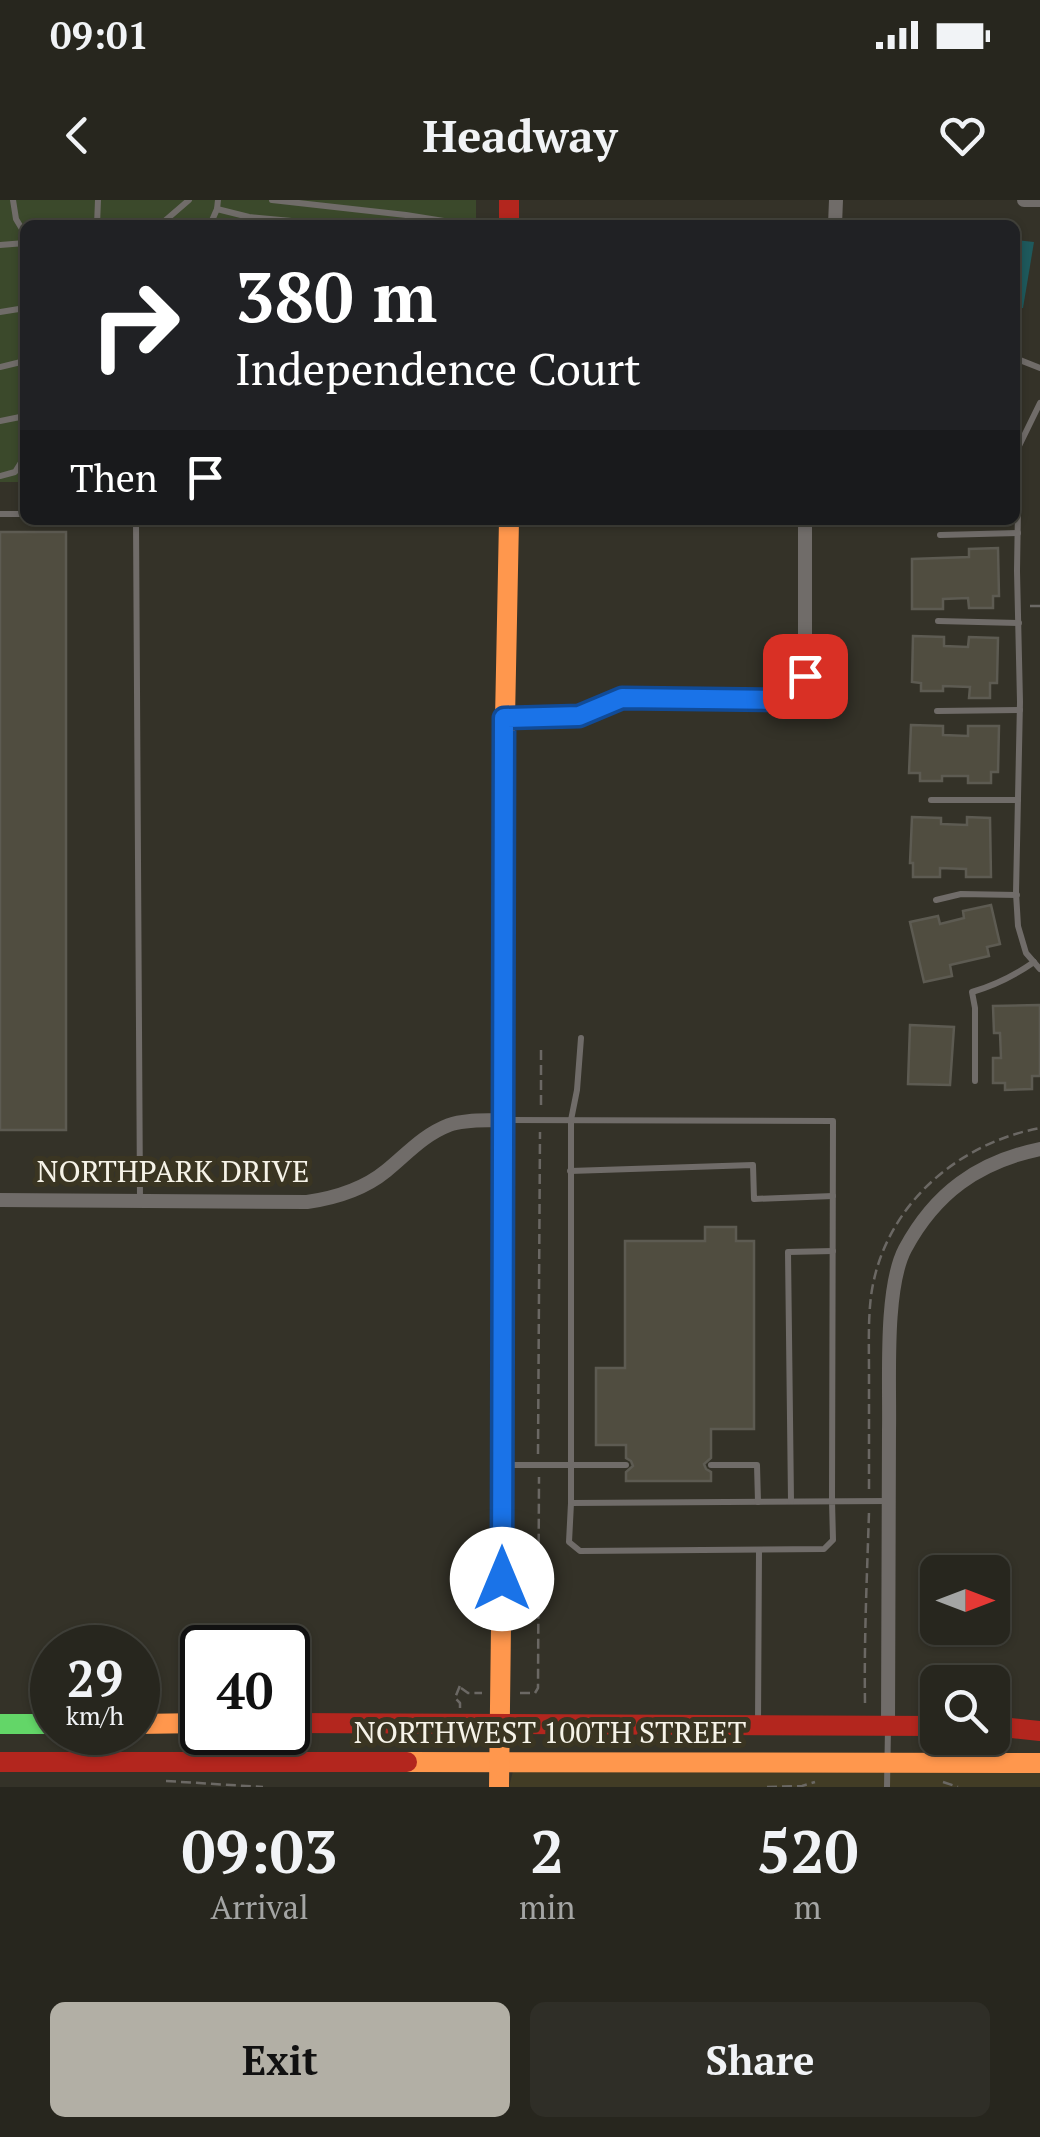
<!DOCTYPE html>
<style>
:root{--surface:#27261e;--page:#2f2e27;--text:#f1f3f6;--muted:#a4a5a4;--line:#43433c;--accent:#b2afa5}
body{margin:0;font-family:"PT Serif",serif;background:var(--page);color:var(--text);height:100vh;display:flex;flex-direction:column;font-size:38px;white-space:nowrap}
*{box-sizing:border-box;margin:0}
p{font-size:32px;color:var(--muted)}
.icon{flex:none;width:55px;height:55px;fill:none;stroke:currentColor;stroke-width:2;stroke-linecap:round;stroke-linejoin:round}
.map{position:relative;height:1587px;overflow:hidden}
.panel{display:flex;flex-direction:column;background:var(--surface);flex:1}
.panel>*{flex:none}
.hud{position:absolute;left:20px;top:20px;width:1000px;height:305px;border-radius:15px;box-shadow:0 2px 8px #0004,0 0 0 2px var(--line);background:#202124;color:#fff;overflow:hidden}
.needle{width:65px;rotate:90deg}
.fabs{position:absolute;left:920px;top:1355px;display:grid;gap:20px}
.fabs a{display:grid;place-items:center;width:90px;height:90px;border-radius:15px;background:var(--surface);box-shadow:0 2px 8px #0004,0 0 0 2px var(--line);font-size:50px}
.speed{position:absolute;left:30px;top:1425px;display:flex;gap:20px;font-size:50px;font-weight:700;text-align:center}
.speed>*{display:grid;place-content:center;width:130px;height:130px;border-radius:50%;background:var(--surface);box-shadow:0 2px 8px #0004,0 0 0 2px var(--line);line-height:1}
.speed small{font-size:25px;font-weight:400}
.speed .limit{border:5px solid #111;border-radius:15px;background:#fff;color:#111}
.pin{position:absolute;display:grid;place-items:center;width:85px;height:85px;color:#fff;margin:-42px;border-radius:20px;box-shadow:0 5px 15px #0006}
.me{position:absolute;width:110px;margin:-55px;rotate:0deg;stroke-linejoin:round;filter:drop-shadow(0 0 8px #0008)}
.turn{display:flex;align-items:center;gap:35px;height:210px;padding:0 50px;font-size:45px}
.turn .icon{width:130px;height:130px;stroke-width:2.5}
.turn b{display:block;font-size:70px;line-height:85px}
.then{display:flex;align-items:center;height:95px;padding:0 50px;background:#0003;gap:20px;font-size:38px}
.eta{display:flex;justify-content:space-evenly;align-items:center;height:170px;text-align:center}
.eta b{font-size:60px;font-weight:800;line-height:70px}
.button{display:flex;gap:20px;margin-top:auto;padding:20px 50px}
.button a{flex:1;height:115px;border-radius:15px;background:var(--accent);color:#111;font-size:40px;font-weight:800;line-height:115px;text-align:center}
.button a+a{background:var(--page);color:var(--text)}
.status{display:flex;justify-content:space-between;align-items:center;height:70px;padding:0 50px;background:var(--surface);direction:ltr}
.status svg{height:28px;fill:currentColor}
header{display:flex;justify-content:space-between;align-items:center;height:130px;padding:0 50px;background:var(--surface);font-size:45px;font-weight:800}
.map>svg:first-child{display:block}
.built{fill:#423c25}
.green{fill:#3b492b}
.water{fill:#1e595c}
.building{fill:#504d40;stroke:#5d5b52;stroke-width:2.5}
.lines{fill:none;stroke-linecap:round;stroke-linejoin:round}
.path{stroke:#6b6864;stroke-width:2.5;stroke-dasharray:10 5;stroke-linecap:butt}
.lane{stroke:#706c69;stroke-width:6}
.street{stroke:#706c69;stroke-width:14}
.fast{stroke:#63d668;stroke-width:20}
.slow{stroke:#ff974d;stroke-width:20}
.jam{stroke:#b3261e;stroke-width:20}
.route-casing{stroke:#114b97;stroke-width:25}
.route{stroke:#1a73e8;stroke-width:18}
.labels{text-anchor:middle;stroke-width:10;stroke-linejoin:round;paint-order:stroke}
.street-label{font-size:30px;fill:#f6f3e8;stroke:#3a3522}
</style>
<div class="status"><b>09:01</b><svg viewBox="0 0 49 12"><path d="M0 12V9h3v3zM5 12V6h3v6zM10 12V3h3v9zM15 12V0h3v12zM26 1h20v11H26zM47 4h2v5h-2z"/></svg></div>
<header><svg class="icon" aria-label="back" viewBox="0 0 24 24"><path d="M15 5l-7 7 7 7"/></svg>Headway<svg class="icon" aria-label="heart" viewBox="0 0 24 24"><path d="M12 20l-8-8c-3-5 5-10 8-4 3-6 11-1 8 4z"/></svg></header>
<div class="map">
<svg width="1040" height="1587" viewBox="0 0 1040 1587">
<rect width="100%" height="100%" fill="#343228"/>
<path class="built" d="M1040,1554V1587H509L513,1571L918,1555Z"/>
<path class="green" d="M0,0H476V25H25V282H0Z"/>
<path class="water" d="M1015,40L1034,42L1023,108H1015Z"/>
<g class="building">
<rect x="0" y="332" width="66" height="598"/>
<path d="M998,348L999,396H993V408H969L968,398L943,399V409H912V359L969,357V349Z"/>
<path d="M913,436L944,437V446L968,447L969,437L998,438L997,483H990V498H969L970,487L943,486V491H921V483L912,482Z"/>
<path d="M911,525L943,526V535L968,536V526H999L998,572H991V583H968V576H942V581H920V573H909Z"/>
<path d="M912,617L941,618V624L967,625V617L990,618L991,677H966V669L940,668V677H913V663H910Z"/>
<path d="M991,705L1000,744L987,747L989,756L950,765L952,776L924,782L910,722L938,716L940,724L964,718L963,711Z"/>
<path d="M1040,805V876H1032V889L1005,890V883H993V858H1001L1000,833H994L993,806Z"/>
<path d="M910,825L954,827L950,885L908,884Z"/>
<path d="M705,1027H736V1041H754V1229H711V1258L704,1264L706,1269L711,1272V1281H626V1272L633,1266L631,1261L626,1258V1245H596V1168H625V1041H705Z"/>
</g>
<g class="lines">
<g class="path">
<path d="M1030,406H1040"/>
<path d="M541,850V909"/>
<path d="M538,1254L540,932"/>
<path d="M869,1289C869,1250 869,1212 869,1173C869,1147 868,1121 871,1096C883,1008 955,944 1040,928"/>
<path d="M461,1488L468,1493H482"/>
<path d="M520,1493H535L538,1488L539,1277"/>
<path d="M865,1503C864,1439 867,1376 869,1312"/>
<path d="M460,1508V1503L455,1498L461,1483"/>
<path d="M166,1581L263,1587"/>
<path d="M943,1582L958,1587"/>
<path d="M767,1587L802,1586L815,1582"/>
</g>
<g class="lane">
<path d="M13,0L16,19L25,34"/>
<path d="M272,0L406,15L469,25"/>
<path d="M217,9L249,17L335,25"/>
<path d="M97,25L98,0"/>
<path d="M160,25L189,0"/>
<path d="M210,25L217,9L218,0"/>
<path d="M0,45L25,43"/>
<path d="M0,112L25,108"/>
<path d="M1015,158L1040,168"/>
<path d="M0,167L25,161"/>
<path d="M1040,203L1019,246L1017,371L1020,502L1016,693L1018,726L1026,753L1040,769"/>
<path d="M0,221L25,216"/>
<path d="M0,276L15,272L25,256"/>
<path d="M0,314H25"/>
<path d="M136,320L140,999"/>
<path d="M940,335L1018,333"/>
<path d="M938,421L1019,423"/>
<path d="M937,511L1020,510"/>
<path d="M931,600H1018"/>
<path d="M936,700L961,694L1017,695"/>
<path d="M975,881V808L972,792C996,785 1014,776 1034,762"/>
<path d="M506,920L833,921L832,1301L833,1340L824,1349L580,1351L569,1342L571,1303C676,1303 782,1302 888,1301"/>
<path d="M570,971L753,965L754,999L833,996"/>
<path d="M507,1265H626"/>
<path d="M711,1265H757L758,1302"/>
<path d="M791,1301L788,1052L833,1051"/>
<path d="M571,1303V920L577,890L581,838"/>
<path d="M758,1523L759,1350"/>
<path d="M887,1587L888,1528"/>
</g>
<g class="street">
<path d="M1024,0H1040"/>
<path d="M835,25L836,0"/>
<path d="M504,518L579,516L622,498L783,500L800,489L805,476V320"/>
<path d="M0,1000L307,1002C335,998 364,989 386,971C407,954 423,935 449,925C466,919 485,921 503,920"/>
<path d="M888,1526C888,1427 889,1329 889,1230C890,1183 884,1089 905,1049C935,993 978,962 1040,949"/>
</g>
<path class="fast" d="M0,1524H52"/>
<g class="slow">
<path d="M504,569L509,320"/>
<path d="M138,1524L202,1523"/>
<path d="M407,1562L1040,1563"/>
<path d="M499,1587L503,1265V947"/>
</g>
<g class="jam">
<path d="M509,0V25"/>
<path d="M503,947L504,569"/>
<path d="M288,1523L938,1526"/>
<path d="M992,1526L1040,1531"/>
<path d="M0,1562H407"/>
</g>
</g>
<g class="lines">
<g class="route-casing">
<path id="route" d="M502,1379L504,518L579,516L622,498L783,500L800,489L805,476"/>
</g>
<use href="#route" class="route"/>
</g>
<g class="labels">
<g class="street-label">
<text x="173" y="982">NORTHPARK DRIVE</text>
<text x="550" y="1543">NORTHWEST 100TH STREET</text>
</g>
</g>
</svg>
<div class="fabs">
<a><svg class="needle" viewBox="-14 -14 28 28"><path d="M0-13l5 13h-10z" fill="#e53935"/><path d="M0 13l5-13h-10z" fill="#a4a5a4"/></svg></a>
<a><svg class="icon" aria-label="search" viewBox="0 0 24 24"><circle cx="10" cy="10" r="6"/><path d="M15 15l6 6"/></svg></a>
</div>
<div class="speed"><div>29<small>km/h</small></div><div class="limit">40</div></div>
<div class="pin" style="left:805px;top:476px;background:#d93025"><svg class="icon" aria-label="arrive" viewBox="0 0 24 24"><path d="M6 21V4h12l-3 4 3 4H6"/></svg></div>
<svg class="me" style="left:502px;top:1379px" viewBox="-20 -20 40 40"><circle r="19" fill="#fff"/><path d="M0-13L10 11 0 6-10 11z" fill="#1a73e8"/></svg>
<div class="hud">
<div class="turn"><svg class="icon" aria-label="right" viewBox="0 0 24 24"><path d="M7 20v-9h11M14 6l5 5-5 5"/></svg><div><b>380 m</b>Independence Court</div></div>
<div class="then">Then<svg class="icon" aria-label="arrive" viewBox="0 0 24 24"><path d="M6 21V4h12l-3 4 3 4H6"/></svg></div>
</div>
</div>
<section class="panel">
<div class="eta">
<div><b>09:03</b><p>Arrival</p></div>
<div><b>2</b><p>min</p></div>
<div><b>520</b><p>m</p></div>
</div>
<div class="button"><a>Exit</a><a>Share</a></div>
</section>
